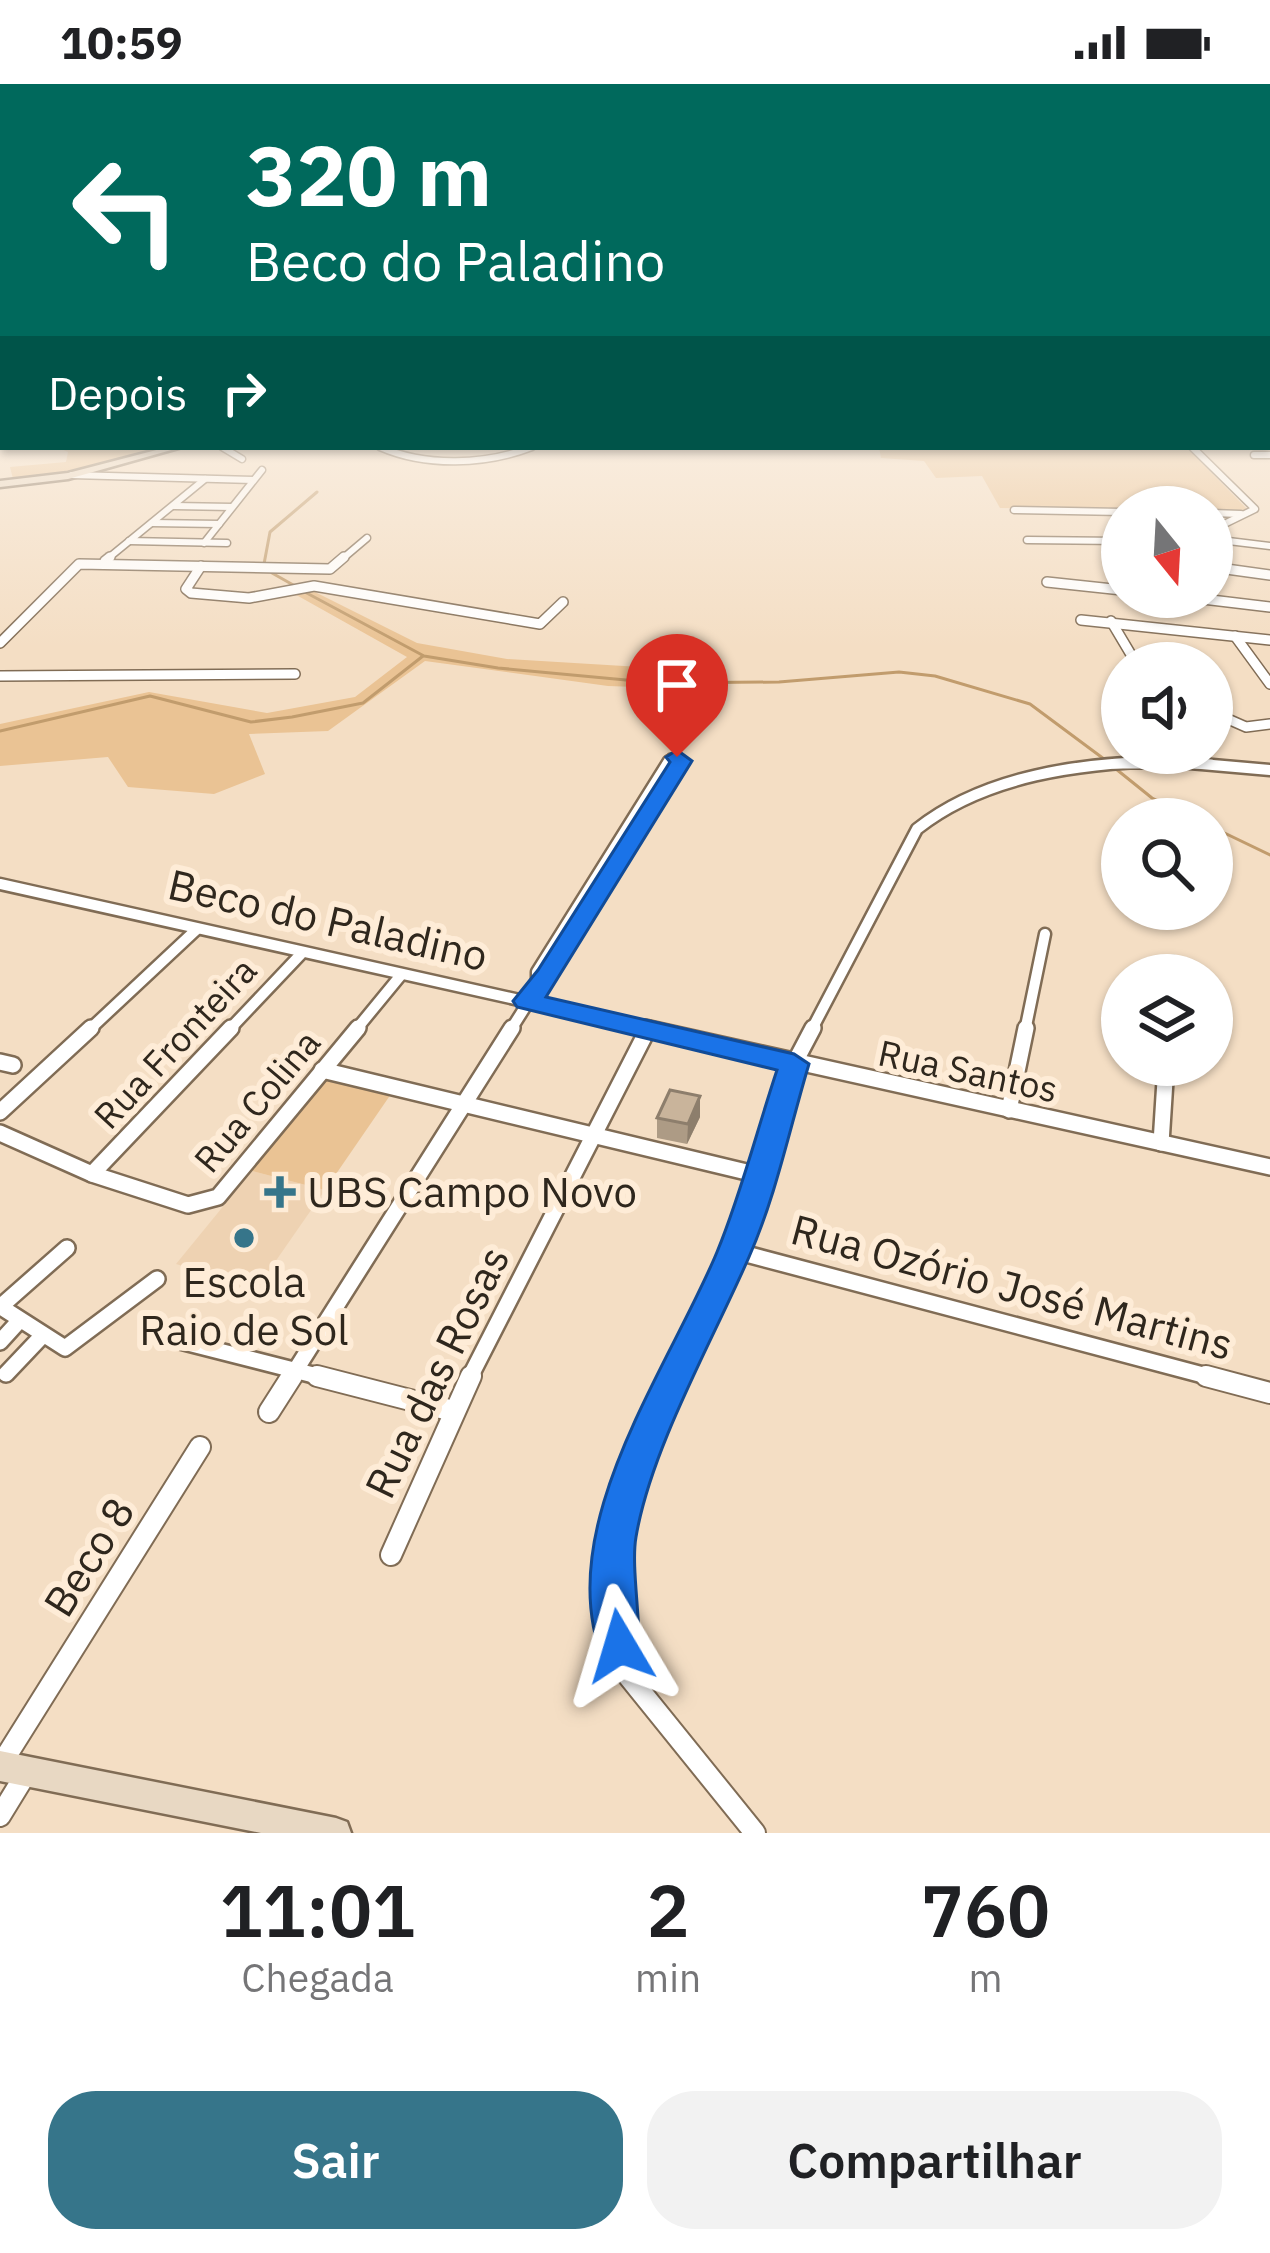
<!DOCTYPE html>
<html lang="pt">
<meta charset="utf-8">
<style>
:root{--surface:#fff;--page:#f2f2f2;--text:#202124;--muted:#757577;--accent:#36758a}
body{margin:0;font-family:"IBM Plex Sans",sans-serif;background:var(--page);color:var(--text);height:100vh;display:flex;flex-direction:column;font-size:45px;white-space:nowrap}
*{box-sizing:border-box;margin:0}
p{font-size:39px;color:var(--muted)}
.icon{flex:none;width:66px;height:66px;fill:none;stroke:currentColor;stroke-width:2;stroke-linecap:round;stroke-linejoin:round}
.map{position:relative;height:1749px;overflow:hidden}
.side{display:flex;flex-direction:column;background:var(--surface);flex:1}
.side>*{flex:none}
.guide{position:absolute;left:0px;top:0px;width:1272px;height:366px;box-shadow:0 3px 9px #0004;background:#00695c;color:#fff;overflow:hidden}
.needle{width:78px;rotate:162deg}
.tools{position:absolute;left:1101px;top:402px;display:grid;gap:24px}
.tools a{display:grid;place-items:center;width:132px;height:132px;border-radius:50%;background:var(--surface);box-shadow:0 3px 9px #0004;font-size:60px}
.pin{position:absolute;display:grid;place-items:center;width:102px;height:102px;color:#fff;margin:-123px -51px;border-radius:50% 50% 50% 0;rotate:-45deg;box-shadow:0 0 12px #0007}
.pin .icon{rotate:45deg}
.me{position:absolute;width:132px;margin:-66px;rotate:353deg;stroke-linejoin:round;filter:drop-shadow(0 0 9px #0008)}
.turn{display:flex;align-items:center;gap:42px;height:252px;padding:0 48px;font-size:54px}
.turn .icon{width:156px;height:156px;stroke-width:2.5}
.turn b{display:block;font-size:84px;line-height:102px}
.then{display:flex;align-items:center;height:114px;padding:0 48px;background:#0003;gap:24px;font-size:45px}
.eta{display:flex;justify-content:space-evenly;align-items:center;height:204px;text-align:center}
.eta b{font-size:72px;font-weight:600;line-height:84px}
.primary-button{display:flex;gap:24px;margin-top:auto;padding:24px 48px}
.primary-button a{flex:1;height:138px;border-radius:48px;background:var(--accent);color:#fff;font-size:48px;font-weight:600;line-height:138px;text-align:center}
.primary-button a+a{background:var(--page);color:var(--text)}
.status{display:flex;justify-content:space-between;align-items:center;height:84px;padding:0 60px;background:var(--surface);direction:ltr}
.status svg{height:33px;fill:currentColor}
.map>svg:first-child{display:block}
.built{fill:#eed2b2}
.green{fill:#eac394}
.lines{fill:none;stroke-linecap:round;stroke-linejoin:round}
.stream{stroke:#c19c6d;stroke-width:3}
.street-far4-casing{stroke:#806c55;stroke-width:9}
.street-far3-casing{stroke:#806c55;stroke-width:12}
.street-far2-casing{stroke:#806c55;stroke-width:15}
.street-far1-casing{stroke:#806c55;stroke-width:20}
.street-casing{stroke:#806c55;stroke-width:24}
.secondary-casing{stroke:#806c55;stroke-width:5}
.street-far4{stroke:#fff;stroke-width:6}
.street-far3{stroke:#fff;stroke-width:9}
.street-far2{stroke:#fff;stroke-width:10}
.street-far1{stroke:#fff;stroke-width:15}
.street{stroke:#fff;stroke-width:20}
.secondary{fill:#e8d8c3;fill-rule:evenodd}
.wall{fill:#ad9b85}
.shaded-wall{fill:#8d7e6c}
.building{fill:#c9b49b;stroke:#8d7e6c;stroke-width:3}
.route{fill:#1a73e8;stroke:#114b97;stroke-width:3}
.poi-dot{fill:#36758a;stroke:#feecd7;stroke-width:4.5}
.labels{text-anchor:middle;stroke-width:12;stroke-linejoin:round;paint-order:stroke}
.street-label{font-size:36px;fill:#2f271d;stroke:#feecd7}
.near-street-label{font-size:42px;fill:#2f271d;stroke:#feecd7}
.near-poi-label{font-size:42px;fill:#2f271d;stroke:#feecd7;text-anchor:start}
</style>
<div class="status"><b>10:59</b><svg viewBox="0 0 49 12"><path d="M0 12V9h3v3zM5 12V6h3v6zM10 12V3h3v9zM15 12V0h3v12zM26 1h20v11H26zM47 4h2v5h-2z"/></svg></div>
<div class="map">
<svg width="1270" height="1749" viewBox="0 0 1270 1749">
<rect width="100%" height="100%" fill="#f4dec4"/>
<path class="built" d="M252,1087L325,1106L257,1204L176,1180Z"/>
<g class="green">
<path d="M56,363H156L74,388L13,395L10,383L66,378L68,368Z"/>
<path d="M879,363H1186L1248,426L1000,424L982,392L936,394L924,377L881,374Z"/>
<path d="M307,504L417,559L507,575L723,588L722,606L608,602L425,577L328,647L249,650L265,690L214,710L128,703L108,673L0,682V640L149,608L267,629L355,613L407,573L291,508Z"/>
<path d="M322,994L391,1010L325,1106L252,1087Z"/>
</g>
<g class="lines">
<g class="stream">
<path d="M264,480L270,448L317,408"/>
<path d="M272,489L295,502"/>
<path d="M303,507L424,572L498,584L658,599L779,598L899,588L935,592L1030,620L1104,675"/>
<path d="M0,647L150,612L251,638L292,633L363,619L423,572"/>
<path d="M1116,685L1152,714L1195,735"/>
<path d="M1212,743L1270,771"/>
</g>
<g class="street-far4-casing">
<g id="street-far4">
<path d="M222,363L242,375"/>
<path d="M380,363C426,383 485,381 532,363"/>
<path d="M1192,363L1255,425L1212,446"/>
<path d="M1254,371H1270"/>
<path d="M72,391L253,396"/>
<path d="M174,422L232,423"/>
<path d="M1014,426L1122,428"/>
<path d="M1212,429L1241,430"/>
<path d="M152,439L219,440"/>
<path d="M1212,455L1270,462"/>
<path d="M1027,456L1122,457"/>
<path d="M129,457L227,459"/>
<path d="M204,459L262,386"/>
<path d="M106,476L205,395"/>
<path d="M341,476L367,454"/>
</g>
</g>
<g class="street-far3-casing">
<g id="street-far3">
<path d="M105,477L110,473"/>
<path d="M201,482L186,505L191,509L249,514L314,502L540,540L563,518"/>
<path d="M1212,483L1270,491"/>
<path d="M1047,498L1122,506"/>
<path d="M1186,513L1270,523"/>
<path d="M1081,536L1270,556"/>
<path d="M1111,537L1136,579"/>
<path d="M1235,552L1270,600"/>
<path d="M0,559L79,480L330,485L344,473"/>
<path d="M0,592L295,590"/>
<path d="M1212,628L1246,643L1270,640"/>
<path d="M667,680L671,674L681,677"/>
<path d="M1113,680H1211"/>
</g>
</g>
<g class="street-far2-casing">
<g id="street-far2">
<path d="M1167,677L1270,686"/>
<path d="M0,800L658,947"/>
<path d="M1173,878V891"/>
<path d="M537,900V888L669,677"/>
<path d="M88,947L197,845"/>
<path d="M228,947L301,870"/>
<path d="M355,947L401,891"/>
<path d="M510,947L681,677"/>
<path d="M811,947L917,745C985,691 1082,679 1166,677"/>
<path d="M1025,947L1045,850"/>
</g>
</g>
<g class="street-far1-casing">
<g id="street-far1">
<path d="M645,944L1270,1083"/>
<path d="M0,978L13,981"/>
<path d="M322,986L759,1091"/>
<path d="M1009,1026L1026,944"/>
<path d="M0,1028L91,944"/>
<path d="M0,1049L92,1090L188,1121L218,1113L358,944"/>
<path d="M1161,1059L1166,981"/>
<path d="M92,1090L231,944"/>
<path d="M735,1167L1218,1295"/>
<path d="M0,1223L67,1164"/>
<path d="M1,1223L65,1264L157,1195"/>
<path d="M180,1257L329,1295"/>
<path d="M0,1258L20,1236"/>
<path d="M6,1290L43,1251"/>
<path d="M290,1295L512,944"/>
<path d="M469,1295L648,945"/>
<path d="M674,1295L735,1167L794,980L813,944"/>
</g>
</g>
<g class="street-casing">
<g id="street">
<path d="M317,1292L453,1327"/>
<path d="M675,1292L615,1452L611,1532L629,1593L755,1749"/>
<path d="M1206,1292L1270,1309"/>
<path d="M269,1328L292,1292"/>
<path d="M391,1471L471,1292"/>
<path d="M0,1682L200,1363"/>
<path d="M0,1732L27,1688"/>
</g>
</g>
<g class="secondary-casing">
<g id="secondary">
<path d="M168,363H182L68,395L0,403V397L68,389Z"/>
<path d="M0,1667L336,1734L347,1738L351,1749H261L0,1697Z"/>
</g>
</g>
<use href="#street-far4" class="street-far4"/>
<use href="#street-far3" class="street-far3"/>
<use href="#street-far2" class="street-far2"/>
<use href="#street-far1" class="street-far1"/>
<use href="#street" class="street"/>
<use href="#secondary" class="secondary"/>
</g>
<path class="wall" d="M700,1033L687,1060L657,1054V1034Z"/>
<path class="shaded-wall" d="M700,1012V1033L687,1060L688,1040Z"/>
<path class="building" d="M670,1006L700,1012L688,1040L657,1034Z"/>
<linearGradient id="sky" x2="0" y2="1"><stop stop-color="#98aab7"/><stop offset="0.56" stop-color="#faf0e4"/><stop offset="1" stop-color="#faf0e4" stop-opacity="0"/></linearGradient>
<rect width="1270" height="563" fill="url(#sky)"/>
<path class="route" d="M677,666L692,677L546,913L794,970L809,980C790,1043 776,1112 749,1173C713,1256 651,1364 636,1453C630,1487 645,1557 636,1578L620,1585L604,1578C549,1447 668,1286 717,1168C741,1110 757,1046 777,986L517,923L513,917L538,886L670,678L666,673Z"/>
<g class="poi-dot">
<path d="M274 1090h12v12h12v12h-12v12h-12v-12h-12v-12h12z"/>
<circle cx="244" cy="1154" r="12"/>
</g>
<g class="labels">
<g class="street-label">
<text transform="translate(175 959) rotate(-47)" y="13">Rua Fronteira</text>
<text transform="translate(968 987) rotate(12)" y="13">Rua Santos</text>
<text transform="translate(257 1017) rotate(-50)" y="13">Rua Colina</text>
</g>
<g class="near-street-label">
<text transform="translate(328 836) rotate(13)" y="15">Beco do Paladino</text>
<text transform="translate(1012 1203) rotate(15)" y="15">Rua Ozório José Martins</text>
<text transform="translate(437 1288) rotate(-64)" y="15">Rua das Rosas</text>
<text transform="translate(89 1473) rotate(-58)" y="15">Beco 8</text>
</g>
<g class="near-poi-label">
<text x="307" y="1123">UBS Campo Novo</text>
<text x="244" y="1213" text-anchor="middle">Escola<tspan x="244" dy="48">Raio de Sol</tspan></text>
</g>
</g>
</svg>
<div class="tools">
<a><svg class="needle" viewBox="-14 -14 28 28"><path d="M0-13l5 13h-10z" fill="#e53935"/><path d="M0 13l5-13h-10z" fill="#757577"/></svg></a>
<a><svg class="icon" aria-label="sound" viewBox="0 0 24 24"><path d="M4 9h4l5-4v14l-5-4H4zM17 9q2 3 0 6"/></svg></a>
<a><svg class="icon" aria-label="search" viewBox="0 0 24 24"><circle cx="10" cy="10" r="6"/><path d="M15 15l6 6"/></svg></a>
<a><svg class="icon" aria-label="layers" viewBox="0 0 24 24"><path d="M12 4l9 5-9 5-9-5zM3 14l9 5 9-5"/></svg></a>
</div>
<div class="pin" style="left:677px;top:673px;background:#d93025"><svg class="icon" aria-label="arrive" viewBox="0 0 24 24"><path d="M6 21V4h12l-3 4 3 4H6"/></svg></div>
<svg class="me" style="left:620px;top:1562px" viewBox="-20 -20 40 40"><path d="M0-17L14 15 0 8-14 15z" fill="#1a73e8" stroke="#fff" stroke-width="4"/></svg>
<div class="guide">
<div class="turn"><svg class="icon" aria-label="left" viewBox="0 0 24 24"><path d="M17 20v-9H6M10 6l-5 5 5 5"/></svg><div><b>320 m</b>Beco do Paladino</div></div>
<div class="then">Depois<svg class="icon" aria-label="right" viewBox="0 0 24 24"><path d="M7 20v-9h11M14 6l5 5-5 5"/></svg></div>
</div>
</div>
<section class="side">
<div class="eta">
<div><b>11:01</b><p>Chegada</p></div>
<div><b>2</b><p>min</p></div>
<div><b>760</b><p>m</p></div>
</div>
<div class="primary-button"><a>Sair</a><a>Compartilhar</a></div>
</section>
